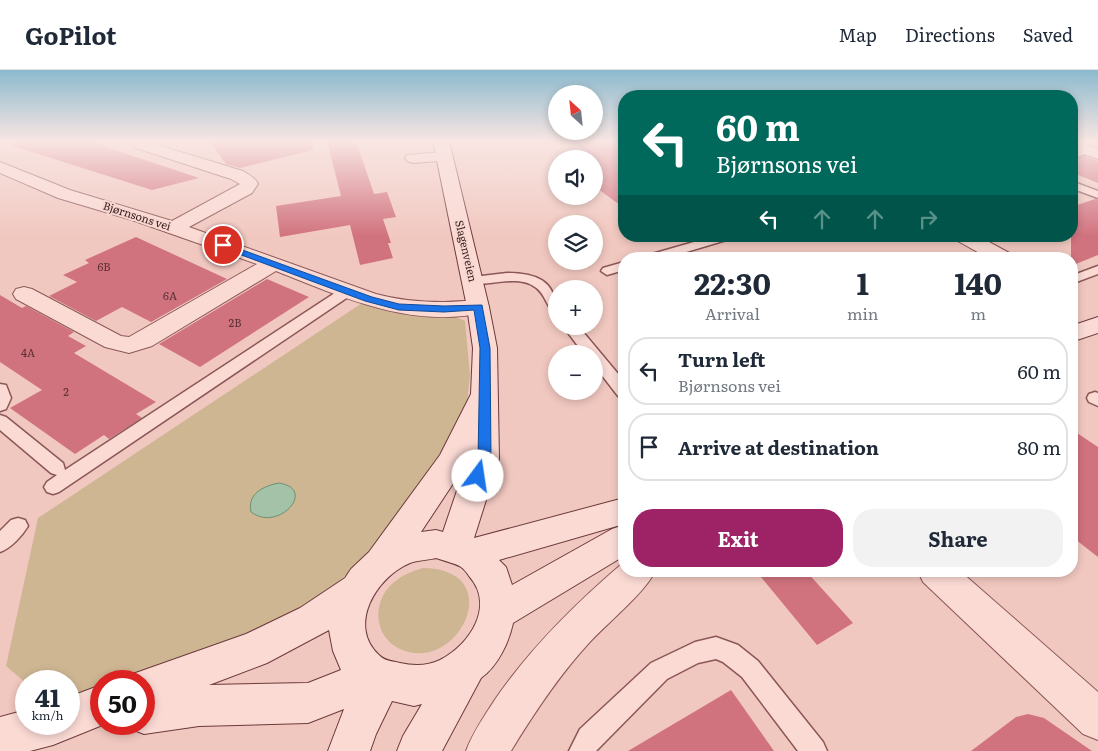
<!DOCTYPE html>
<meta charset="utf-8">
<style>
:root{--surface:#fff;--page:#f2f2f3;--text:#1f2937;--muted:#747a83;--line:#e0e1e3;--accent:#9d2366}
body{margin:0;font-family:Literata,serif;background:var(--page);color:var(--text);height:100vh;display:flex;flex-direction:column;font-size:19px;white-space:nowrap}
*{box-sizing:border-box;margin:0}
p{font-size:16px;color:var(--muted)}
.icon{flex:none;width:28px;height:28px;fill:none;stroke:currentColor;stroke-width:2;stroke-linecap:round;stroke-linejoin:round}
.map{position:relative;flex:1;overflow:hidden}
.details{position:absolute;left:618px;top:182px;width:460px;height:325px;display:flex;flex-direction:column;background:var(--surface);border-radius:20px;box-shadow:0 2px 8px #0003}
.details>*{flex:none}
.hud{position:absolute;left:618px;top:20px;width:460px;height:152px;border-radius:20px;box-shadow:0 2px 8px #0003;background:#00695c;color:#fff;overflow:hidden}
.needle{width:32px;rotate:333deg}
.buttons{position:absolute;left:548px;top:15px;display:grid;gap:10px}
.buttons a{display:grid;place-items:center;width:55px;height:55px;border-radius:50%;background:var(--surface);box-shadow:0 2px 8px #0003;font-size:25px}
.speed{position:absolute;left:15px;top:600px;display:flex;gap:10px;font-size:25px;font-weight:700;text-align:center}
.speed>*{display:grid;place-content:center;width:65px;height:65px;border-radius:50%;background:var(--surface);box-shadow:0 2px 8px #0003;line-height:1}
.speed small{font-size:12px;font-weight:400}
.speed .limit{border:8px solid #d22;background:#fff;color:#111}
.pin{position:absolute;display:grid;place-items:center;width:42px;height:42px;color:#fff;margin:-21px;border:2px solid #fff;border-radius:50%;box-shadow:0 1px 5px #0007}
.me{position:absolute;width:55px;margin:-28px;rotate:14deg;stroke-linejoin:round;filter:drop-shadow(0 0 4px #0008)}
.turn{display:flex;align-items:center;gap:18px;height:105px;padding:0 15px;font-size:22px}
.turn .icon{width:65px;height:65px;stroke-width:2.5}
.turn b{display:block;font-size:35px;line-height:42px}
.lanes{display:flex;align-items:center;height:48px;padding:0 15px;background:#0003;justify-content:center;gap:25px;direction:ltr}
.lanes .off{opacity:.35}
.eta{display:flex;justify-content:space-evenly;align-items:center;height:85px;text-align:center}
.eta b{font-size:30px;font-weight:700;line-height:35px}
.action{display:flex;gap:10px;margin-top:auto;padding:10px 15px}
.action a{flex:1;height:58px;border-radius:20px;background:var(--accent);color:#fff;font-size:20px;font-weight:700;line-height:58px;text-align:center}
.action a+a{background:var(--page);color:var(--text)}
ul{padding:0;list-style:none}
li{display:flex;align-items:center;gap:15px;height:68px;margin:0 10px 8px;padding:0 5px;border:2px solid var(--line);border-radius:20px}
li div{flex:1}
li b{display:block;font-size:19px}
li em{font-style:normal}
header{display:flex;align-items:center;gap:30px;box-sizing:border-box;height:70px;padding:0 25px;background:var(--surface);border-bottom:1px solid var(--line)}
header strong{font-size:24px}
nav{display:flex;gap:28px;margin-inline-start:auto;font-size:18px}
.map>svg:first-child{display:block}
.green{fill:#cfb693}
.water{fill:#a3c2a8;stroke:#6a9172}
.building{fill:#d1737f}
.lines{fill:none;stroke-linecap:round;stroke-linejoin:round}
.lane-casing{stroke:#8b5757;stroke-width:3}
.street-casing{stroke:#8b5757;stroke-width:2}
.secondary-casing{stroke:#6c3a3c;stroke-width:2}
.lane{fill:#fbdad4;fill-rule:evenodd}
.street{fill:#fbdad4;fill-rule:evenodd}
.secondary{fill:#fbdad4;fill-rule:evenodd}
.route{fill:#1a73e8;stroke:#114b97}
.labels{text-anchor:middle;stroke-width:4;stroke-linejoin:round;paint-order:stroke}
.far-street-label{font-size:11px;fill:#391c1e;stroke:#f7d7d0}
.number-label{font-size:11px;fill:#5f3236}
</style>
<header>
<strong>GoPilot</strong>
<nav><a>Map</a><a>Directions</a><a>Saved</a></nav>
</header>
<div class="map">
<svg width="1098" height="681" viewBox="0 0 1098 681">
<rect width="100%" height="100%" fill="#f1c8c0"/>
<g class="green">
<path d="M368,229L450,244L465,251L470,305L467,334L431,406L358,494L320,529L260,563L119,611H101V617L69,628V611H26V613L6,596L38,448Z"/>
<path d="M423,498C510,499 458,606 400,579C374,567 371,532 393,513C402,505 412,501 423,498Z"/>
</g>
<path class="water" d="M279,413C318,419 278,463 251,442C247,424 263,416 279,413Z"/>
<g class="building">
<path d="M14,71H88L199,108L152,120L13,76Z"/>
<path d="M209,71H312L313,80L240,98L226,94Z"/>
<path d="M327,71H356L374,124L387,122L396,147L383,149L391,173H388L393,188L360,195L350,155L280,167L276,136L341,126Z"/>
<path d="M570,71H624V138L594,116V88Z"/>
<path d="M1085,86L1098,91V113L1071,102V90Z"/>
<path d="M1095,129L1098,130V185L1071,196V137Z"/>
<path d="M136,167L227,209L151,252L122,237L96,251L49,226L77,212L63,205L89,193L85,190Z"/>
<path d="M267,209L309,227L200,297L159,274Z"/>
<path d="M0,225L22,238L26,236L74,262L68,266L86,276L74,283L156,332L136,344L142,348L109,369L104,365L75,384L10,338L42,320L0,292Z"/>
<path d="M1071,359L1098,377V487L1071,466Z"/>
<path d="M756,501H806L853,553L817,575Z"/>
<path d="M731,620L774,681H628Z"/>
<path d="M1028,644L1044,648L1092,681H971L1016,647Z"/>
</g>
<g class="lines">
<g class="lane-casing">
<g id="lane">
<path d="M1087,78L1090,79V83L1071,88V82Z"/>
<path d="M1071,111L1098,121V128L1071,118Z"/>
<path d="M715,166H735L733,168L663,189H643L645,186Z"/>
<path d="M624,192V200L607,205L601,201L603,198Z"/>
<path d="M1098,196V204L1071,214V206Z"/>
<path d="M507,203C535,203 556,210 556,241L551,240C546,232 543,222 535,217C516,202 475,221 467,211L473,207Z"/>
<path d="M349,216L356,220L354,223L59,422L53,424L47,422L44,417L47,412L57,405L51,403L0,360V345L6,347L63,393L65,400L344,217Z"/>
<path d="M563,256H578L624,311V327L618,326L594,295V284H584Z"/>
<path d="M0,314L6,315L11,328L6,339L0,341Z"/>
<path d="M1095,322L1098,323V336L1089,332L1087,328L1089,324Z"/>
<path d="M18,448L25,450L28,456C22,466 11,478 0,482V461L11,450Z"/>
<path d="M716,567L738,575L758,591L823,672L827,681H798L742,607L723,592L716,589L698,593L667,609L596,681H569L580,659L651,593L695,572Z"/>
</g>
</g>
<g class="street-casing">
<g id="street">
<path d="M144,71L243,101C249,105 255,107 258,114L252,123L189,157L376,224C398,230 420,232 443,232C457,232 472,229 486,232L489,237L486,242C413,260 342,227 276,201L152,276L129,283L105,277L16,229L13,224L16,219L24,217L32,219L121,266L129,267L257,194L132,150L58,128L0,103V92L70,120L172,151L240,114L231,109L136,78L134,75L136,72Z"/>
<path d="M1071,71H1077L1098,79V89L1071,79Z"/>
<path d="M445,82L451,84L453,87L451,90L413,93L407,91L405,88L407,85Z"/>
<path d="M953,166H978L1013,185L1016,189H990L956,170Z"/>
<path d="M624,492V501H655C645,523 606,554 588,574C558,607 534,643 511,681H466C473,662 485,645 496,628C532,576 576,533 624,492Z"/>
<path d="M918,501H960L1098,622V670L1083,664L923,512Z"/>
</g>
</g>
<g class="secondary-casing">
<g id="secondary">
<path d="M433,71H449L489,237L497,278L499,389L474,468L624,428V454L499,490L506,497L512,515L612,459L624,455V486L513,553C509,572 498,596 481,608L442,681H397L403,666L422,634L414,636L392,631L376,664L370,681H328L344,639L308,653L199,656L144,664L129,658L128,654H144V611H127L130,605L246,564L300,538L345,508L351,499L369,482L440,385L471,324L473,278L467,237ZM469,385L443,462L436,460L421,462L462,400ZM436,488C444,491 455,493 461,497C464,499 467,503 469,506C495,535 471,574 440,590C428,596 413,596 400,593C392,591 384,591 379,585C347,556 376,507 410,493C418,490 428,490 436,488ZM329,560L333,581L341,600L308,613L209,615L267,593Z"/>
<path d="M1098,247V263L1071,272V256Z"/>
<path d="M101,615V654H105L53,675L30,681H0V647L26,640V654H69V627Z"/>
</g>
</g>
<use href="#lane" class="lane"/>
<use href="#street" class="street"/>
<use href="#secondary" class="secondary"/>
</g>
<linearGradient id="sky" x2="0" y2="1"><stop stop-color="#8cbace"/><stop offset="0.43" stop-color="#f9e6e3"/><stop offset="1" stop-color="#f9e6e3" stop-opacity="0"/></linearGradient>
<rect width="1098" height="166" fill="url(#sky)"/>
<path class="route" d="M220,174H226L372,227L399,234L444,236L482,235L490,278L491,389L483,410H474L472,406L478,389L480,278L474,240L444,242L399,240L365,231L220,177Z"/>
<g class="labels">
<g class="far-street-label">
<text transform="translate(137 146) rotate(18)" y="4">Bjørnsons vei</text>
<text transform="translate(466 181) rotate(77)" y="4">Slagenveien</text>
</g>
<g class="number-label">
<text x="104" y="201">6B</text>
<text x="170" y="230">6A</text>
<text x="235" y="257">2B</text>
<text x="28" y="287">4A</text>
<text x="66" y="326">2</text>
</g>
</g>
</svg>
<div class="buttons">
<a><svg class="needle" viewBox="-14 -14 28 28"><path d="M0-13l5 13h-10z" fill="#e53935"/><path d="M0 13l5-13h-10z" fill="#747a83"/></svg></a>
<a><svg class="icon" aria-label="sound" viewBox="0 0 24 24"><path d="M4 9h4l5-4v14l-5-4H4zM17 9q2 3 0 6"/></svg></a>
<a><svg class="icon" aria-label="layers" viewBox="0 0 24 24"><path d="M12 4l9 5-9 5-9-5zM3 14l9 5 9-5"/></svg></a>
<a>+</a>
<a>−</a>
</div>
<div class="speed"><div>41<small>km/h</small></div><div class="limit">50</div></div>
<div class="pin" style="left:223px;top:175px;background:#d93025"><svg class="icon" aria-label="arrive" viewBox="0 0 24 24"><path d="M6 21V4h12l-3 4 3 4H6"/></svg></div>
<svg class="me" style="left:478px;top:406px" viewBox="-20 -20 40 40"><circle r="19" fill="#fff"/><path d="M0-13L10 11 0 6-10 11z" fill="#1a73e8"/></svg>
<div class="hud">
<div class="turn"><svg class="icon" aria-label="left" viewBox="0 0 24 24"><path d="M17 20v-9H6M10 6l-5 5 5 5"/></svg><div><b>60 m</b>Bjørnsons vei</div></div>
<div class="lanes"><svg class="icon" aria-label="left" viewBox="0 0 24 24"><path d="M17 20v-9H6M10 6l-5 5 5 5"/></svg><svg class="icon off" aria-label="ahead" viewBox="0 0 24 24"><path d="M12 20V5M6 11l6-6 6 6"/></svg><svg class="icon off" aria-label="ahead" viewBox="0 0 24 24"><path d="M12 20V5M6 11l6-6 6 6"/></svg><svg class="icon off" aria-label="right" viewBox="0 0 24 24"><path d="M7 20v-9h11M14 6l5 5-5 5"/></svg></div>
</div>
<section class="details">
<div class="eta">
<div><b>22:30</b><p>Arrival</p></div>
<div><b>1</b><p>min</p></div>
<div><b>140</b><p>m</p></div>
</div>
<ul>
<li><svg class="icon" aria-label="left" viewBox="0 0 24 24"><path d="M17 20v-9H6M10 6l-5 5 5 5"/></svg><div><b>Turn left</b><p>Bjørnsons vei</p></div><em>60 m</em></li>
<li><svg class="icon" aria-label="arrive" viewBox="0 0 24 24"><path d="M6 21V4h12l-3 4 3 4H6"/></svg><div><b>Arrive at destination</b></div><em>80 m</em></li>
</ul>
<div class="action"><a>Exit</a><a>Share</a></div>
</section>
</div>
